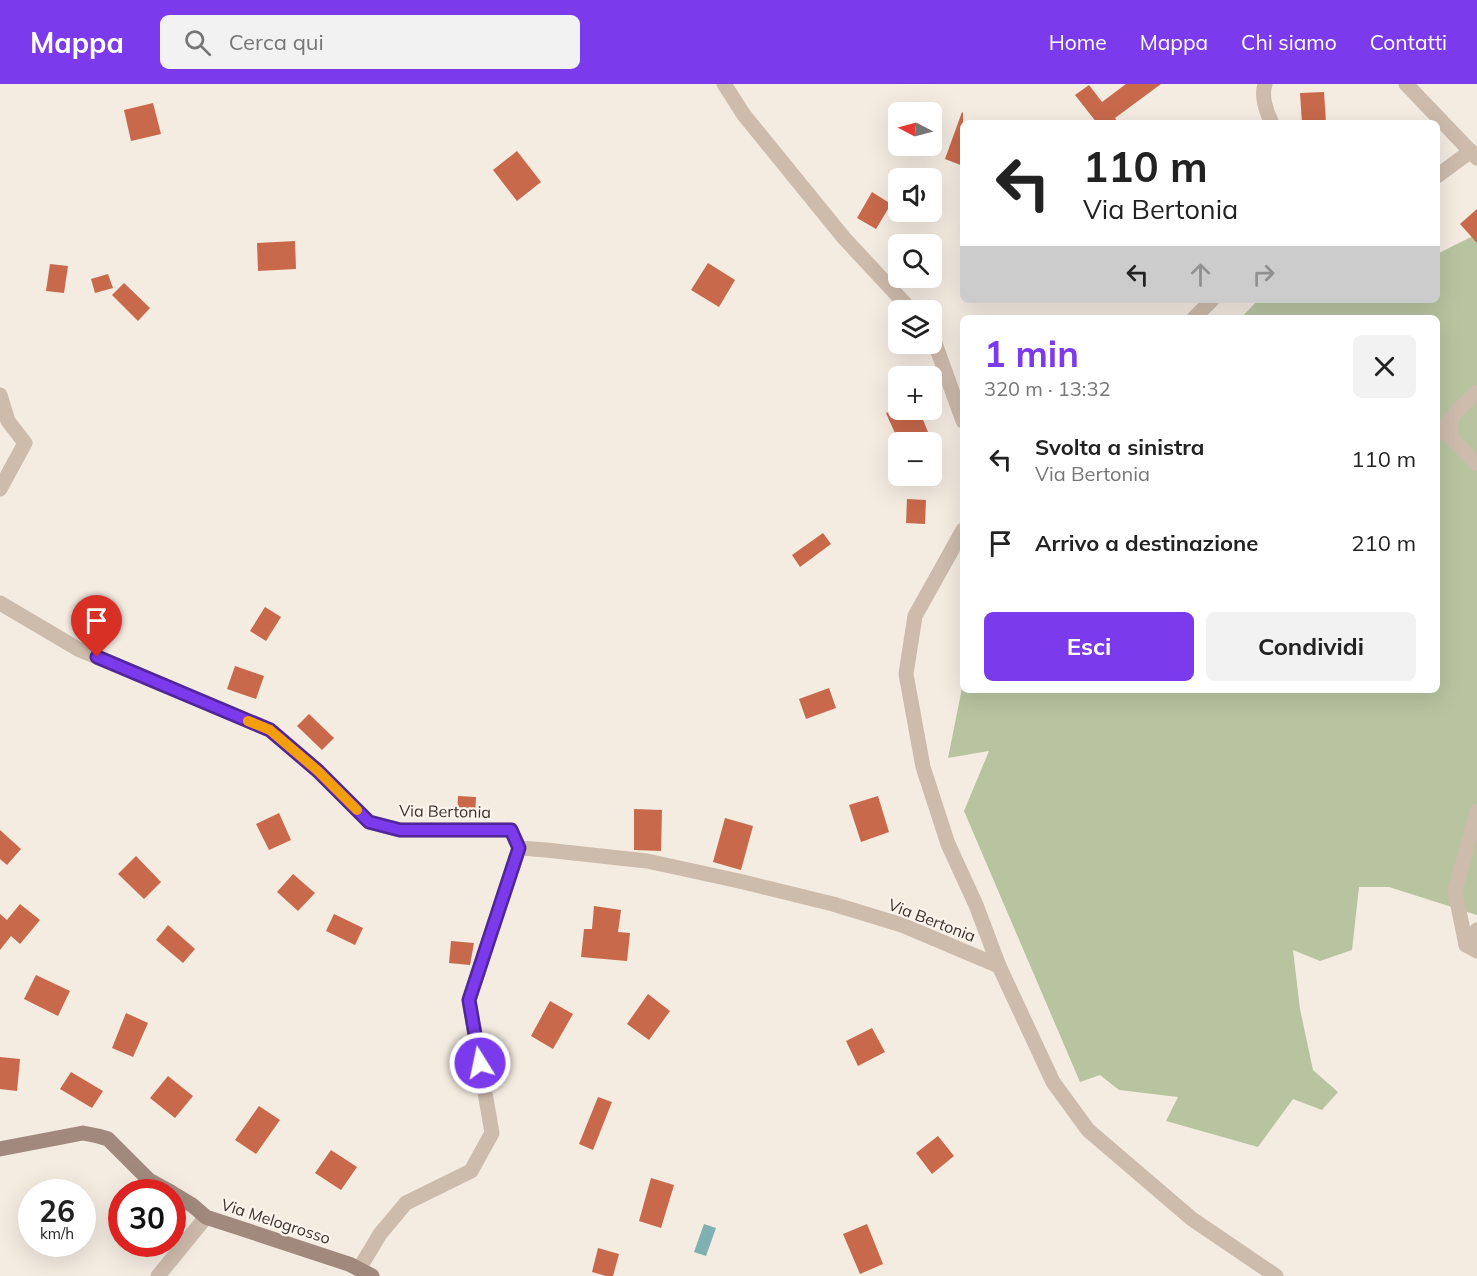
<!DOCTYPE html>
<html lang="it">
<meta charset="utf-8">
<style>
:root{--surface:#fff;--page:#f2f2f2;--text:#222;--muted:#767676;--accent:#7c3aed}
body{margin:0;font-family:Mulish,sans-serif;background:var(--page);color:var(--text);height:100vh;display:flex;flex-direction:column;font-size:22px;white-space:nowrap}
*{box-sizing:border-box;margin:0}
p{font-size:20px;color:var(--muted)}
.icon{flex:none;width:33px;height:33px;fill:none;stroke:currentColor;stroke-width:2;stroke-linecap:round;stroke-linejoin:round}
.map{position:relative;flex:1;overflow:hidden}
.drawer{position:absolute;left:960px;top:231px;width:480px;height:378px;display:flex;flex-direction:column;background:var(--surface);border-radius:9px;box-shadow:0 6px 24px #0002}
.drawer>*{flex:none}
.guide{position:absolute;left:960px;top:36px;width:480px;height:183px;border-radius:9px;box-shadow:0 6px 24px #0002;background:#fff;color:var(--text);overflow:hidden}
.needle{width:39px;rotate:276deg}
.tools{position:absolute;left:888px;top:18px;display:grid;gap:12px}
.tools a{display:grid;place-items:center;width:54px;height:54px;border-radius:9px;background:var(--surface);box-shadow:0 6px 24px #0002;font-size:30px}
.speed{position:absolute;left:18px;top:1095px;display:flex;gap:12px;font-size:30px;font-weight:700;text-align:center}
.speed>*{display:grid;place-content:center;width:78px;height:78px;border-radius:50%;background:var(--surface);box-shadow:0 6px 24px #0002;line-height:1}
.speed small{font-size:15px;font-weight:400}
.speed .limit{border:9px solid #d22;background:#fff;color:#111}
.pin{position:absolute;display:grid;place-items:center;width:51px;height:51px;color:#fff;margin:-62px -26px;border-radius:50% 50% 50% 0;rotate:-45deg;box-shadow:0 0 6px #0007}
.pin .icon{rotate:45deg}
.me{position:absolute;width:66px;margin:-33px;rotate:350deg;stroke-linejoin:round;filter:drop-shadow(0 0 4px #0008)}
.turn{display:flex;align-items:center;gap:21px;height:126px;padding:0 24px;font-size:27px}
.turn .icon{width:78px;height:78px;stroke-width:2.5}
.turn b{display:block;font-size:42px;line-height:51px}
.lanes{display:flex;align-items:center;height:57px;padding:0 24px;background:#0003;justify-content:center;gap:30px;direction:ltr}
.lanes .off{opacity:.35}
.round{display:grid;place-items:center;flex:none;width:63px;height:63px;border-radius:9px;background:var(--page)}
.head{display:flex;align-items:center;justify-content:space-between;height:102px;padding:0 24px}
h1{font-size:36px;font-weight:700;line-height:45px;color:var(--accent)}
.primary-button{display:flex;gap:12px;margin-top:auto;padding:12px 24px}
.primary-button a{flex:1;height:69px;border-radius:9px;background:var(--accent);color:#fff;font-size:24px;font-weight:700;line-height:69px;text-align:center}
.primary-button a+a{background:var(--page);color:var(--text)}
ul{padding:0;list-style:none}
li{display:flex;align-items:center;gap:18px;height:84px;padding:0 24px}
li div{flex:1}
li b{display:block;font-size:22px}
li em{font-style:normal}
header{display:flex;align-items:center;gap:36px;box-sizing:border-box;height:84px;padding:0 30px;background:var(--accent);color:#fff}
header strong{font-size:28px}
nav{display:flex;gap:33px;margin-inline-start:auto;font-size:21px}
.search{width:420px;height:54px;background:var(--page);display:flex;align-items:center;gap:15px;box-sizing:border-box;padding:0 21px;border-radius:9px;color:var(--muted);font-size:22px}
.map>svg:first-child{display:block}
.green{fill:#b8c4a0}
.water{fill:#7fb0b2}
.building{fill:#c8694b}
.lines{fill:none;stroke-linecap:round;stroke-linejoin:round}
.street{stroke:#cdbbac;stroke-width:15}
.secondary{stroke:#a18a7d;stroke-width:15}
.route-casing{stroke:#51269a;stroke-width:15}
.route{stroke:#7c3aed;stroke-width:10}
.slow{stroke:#f59e0b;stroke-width:10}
.labels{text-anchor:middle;stroke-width:4.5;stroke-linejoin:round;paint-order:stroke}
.street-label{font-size:16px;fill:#3b302b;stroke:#fbf5ee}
</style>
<header>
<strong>Mappa</strong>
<div class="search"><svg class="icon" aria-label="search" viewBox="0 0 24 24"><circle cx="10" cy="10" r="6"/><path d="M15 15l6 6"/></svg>Cerca qui</div>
<nav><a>Home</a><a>Mappa</a><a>Chi siamo</a><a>Contatti</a></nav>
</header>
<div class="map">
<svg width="1477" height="1192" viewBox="0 0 1477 1192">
<rect width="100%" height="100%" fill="#f4ebe1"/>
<path class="green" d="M1477,150V831L1389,803H1359L1352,866L1320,877L1293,866L1300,925L1313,986L1338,1008L1322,1026L1293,1015L1258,1063L1166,1037L1178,1013L1119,1006L1100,991L1080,998L964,727L989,667L948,674L963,599V606H1437V234H1241L1258,216H1437V170Z"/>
<path class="water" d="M704,1140L716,1144L706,1172L694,1168Z"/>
<g class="building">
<path d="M1126,0H1161L1115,34L1118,39H1097L1075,11L1089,1L1102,18Z"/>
<path d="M1324,8L1326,39H1302L1300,9Z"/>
<path d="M153,19L161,50L131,57L124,26Z"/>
<path d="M962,28L963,29V82L945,75Z"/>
<path d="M517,67L541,98L517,117L493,86Z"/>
<path d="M872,108L891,120L876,145L857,134Z"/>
<path d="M1477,125V159L1460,140Z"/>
<path d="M295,157L296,185L258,187L257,159Z"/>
<path d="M708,179L735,196L719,223L691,206Z"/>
<path d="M50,180L68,182L64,209L46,207Z"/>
<path d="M108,190L113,204L95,209L91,195Z"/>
<path d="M124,199L150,224L138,237L112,211Z"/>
<path d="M894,326H919L928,348L905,358H899L886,329Z"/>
<path d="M907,415L926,416L925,440L906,439Z"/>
<path d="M823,449L831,460L800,483L792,471Z"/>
<path d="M265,523L281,533L266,557L250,547Z"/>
<path d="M235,582L264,592L256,615L227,605Z"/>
<path d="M829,604L836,624L806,635L799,615Z"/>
<path d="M309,630L334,654L322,666L297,642Z"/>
<path d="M458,712L476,713L475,734L457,733Z"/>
<path d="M878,712L889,748L861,758L849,721Z"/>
<path d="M634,725L662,726L661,767L634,766Z"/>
<path d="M279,729L291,756L269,766L256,740Z"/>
<path d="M725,734L753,742L741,786L713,778Z"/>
<path d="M0,746L21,765L7,781L0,775Z"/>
<path d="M136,772L161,798L144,815L118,790Z"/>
<path d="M293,790L315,809L298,827L277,808Z"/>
<path d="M20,820L40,836L20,860L11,852L0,866V830L7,836Z"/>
<path d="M594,822L621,826L618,848L630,849L627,877L581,873L584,845H592Z"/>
<path d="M334,830L363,844L355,861L326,847Z"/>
<path d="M168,841L195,865L183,879L156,856Z"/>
<path d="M451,857L474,859L470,881L449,879Z"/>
<path d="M36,891L70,907L58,932L24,915Z"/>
<path d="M648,910L670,927L649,956L627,940Z"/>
<path d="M550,917L573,930L553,965L531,952Z"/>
<path d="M126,929L148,939L133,973L112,964Z"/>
<path d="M872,944L885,968L858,982L846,957Z"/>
<path d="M0,973L20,975L17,1007L0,1005Z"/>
<path d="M71,988L103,1007L92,1024L60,1005Z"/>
<path d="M168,992L193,1012L175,1034L150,1014Z"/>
<path d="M598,1013L612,1018L593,1066L579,1060Z"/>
<path d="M259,1022L280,1036L256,1070L235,1056Z"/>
<path d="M938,1052L954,1072L932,1090L916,1069Z"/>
<path d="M331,1066L357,1083L341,1106L315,1089Z"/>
<path d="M651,1094L674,1101L661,1144L639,1137Z"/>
<path d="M867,1140L883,1180L860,1190L843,1150Z"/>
<path d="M598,1164L619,1170L613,1192H606L592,1188Z"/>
</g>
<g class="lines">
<g class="street">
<path d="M724,0L744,31L844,154L911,226"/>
<path d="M1265,0C1261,12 1266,28 1272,39"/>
<path d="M1406,0L1477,74"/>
<path d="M1437,92L1471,67"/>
<path d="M1194,234L1212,216"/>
<path d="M932,251L963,337"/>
<path d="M0,311L8,337L25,359L0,405"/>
<path d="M1451,334V354L1477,380"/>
<path d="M1437,351L1458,326L1477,308"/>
<path d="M963,446L915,532L906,590L923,683L948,760L976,821L999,882L1053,998L1088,1046L1192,1135L1276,1192"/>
<path d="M0,519L78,565L270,646L318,687L369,738L400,746H511L519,764L546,766L647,777L739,797L833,820L902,841L999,882"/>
<path d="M1477,846L1466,861L1477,867"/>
<path d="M1466,861L1455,807L1477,727"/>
<path d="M359,1185L380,1150L406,1119L471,1087L492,1049L469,916L519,764"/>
<path d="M158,1192L206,1133"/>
</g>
<g class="secondary">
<path d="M0,1065L83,1049L98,1052L108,1055L149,1096L171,1108"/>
<path d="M172,1109L192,1121L206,1133L349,1180L372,1192"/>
</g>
</g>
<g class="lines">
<g class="route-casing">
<path id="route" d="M97,573L270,646L318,687L369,738L400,746H511L519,764L469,916L480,979"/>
</g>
<use href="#route" class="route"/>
<path class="slow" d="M248,637L270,646L318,687L357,726"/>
</g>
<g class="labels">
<g class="street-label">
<text transform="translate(445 727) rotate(1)" y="6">Via Bertonia</text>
<text transform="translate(932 836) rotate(21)" y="6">Via Bertonia</text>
<text transform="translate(276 1137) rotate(18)" y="6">Via Melogrosso</text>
</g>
</g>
</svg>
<div class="tools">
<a><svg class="needle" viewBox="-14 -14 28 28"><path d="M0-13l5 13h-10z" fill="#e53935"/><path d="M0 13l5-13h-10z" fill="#767676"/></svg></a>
<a><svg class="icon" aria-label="sound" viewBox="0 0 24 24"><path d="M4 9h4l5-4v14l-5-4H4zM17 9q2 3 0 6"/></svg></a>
<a><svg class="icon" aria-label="search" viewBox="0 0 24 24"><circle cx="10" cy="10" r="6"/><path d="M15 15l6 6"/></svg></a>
<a><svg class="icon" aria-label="layers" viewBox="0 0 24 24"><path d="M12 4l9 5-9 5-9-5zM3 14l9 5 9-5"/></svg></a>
<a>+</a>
<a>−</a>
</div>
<div class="speed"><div>26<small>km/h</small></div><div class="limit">30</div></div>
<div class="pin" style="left:97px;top:573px;background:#d93025"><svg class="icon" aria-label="arrive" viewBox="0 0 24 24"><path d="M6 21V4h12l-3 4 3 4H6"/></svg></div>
<svg class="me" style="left:480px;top:979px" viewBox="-20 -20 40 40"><circle r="17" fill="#7c3aed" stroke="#fff" stroke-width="3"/><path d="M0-11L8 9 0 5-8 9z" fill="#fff"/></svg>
<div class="guide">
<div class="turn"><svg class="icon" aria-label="left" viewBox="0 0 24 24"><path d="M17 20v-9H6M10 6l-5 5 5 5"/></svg><div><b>110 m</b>Via Bertonia</div></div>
<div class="lanes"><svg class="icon" aria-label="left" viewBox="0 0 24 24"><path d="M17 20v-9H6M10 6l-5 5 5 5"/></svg><svg class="icon off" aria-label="ahead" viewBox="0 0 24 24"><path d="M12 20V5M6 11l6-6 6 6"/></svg><svg class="icon off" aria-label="right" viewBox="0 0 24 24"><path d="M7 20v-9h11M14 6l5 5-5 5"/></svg></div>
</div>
<section class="drawer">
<div class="head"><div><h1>1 min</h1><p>320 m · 13:32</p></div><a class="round"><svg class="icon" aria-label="close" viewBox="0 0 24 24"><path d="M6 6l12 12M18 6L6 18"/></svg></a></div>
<ul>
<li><svg class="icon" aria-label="left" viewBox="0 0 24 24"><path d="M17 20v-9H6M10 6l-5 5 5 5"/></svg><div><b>Svolta a sinistra</b><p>Via Bertonia</p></div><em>110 m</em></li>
<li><svg class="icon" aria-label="arrive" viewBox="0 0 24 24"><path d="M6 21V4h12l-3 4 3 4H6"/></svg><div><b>Arrivo a destinazione</b></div><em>210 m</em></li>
</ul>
<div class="primary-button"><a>Esci</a><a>Condividi</a></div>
</section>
</div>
